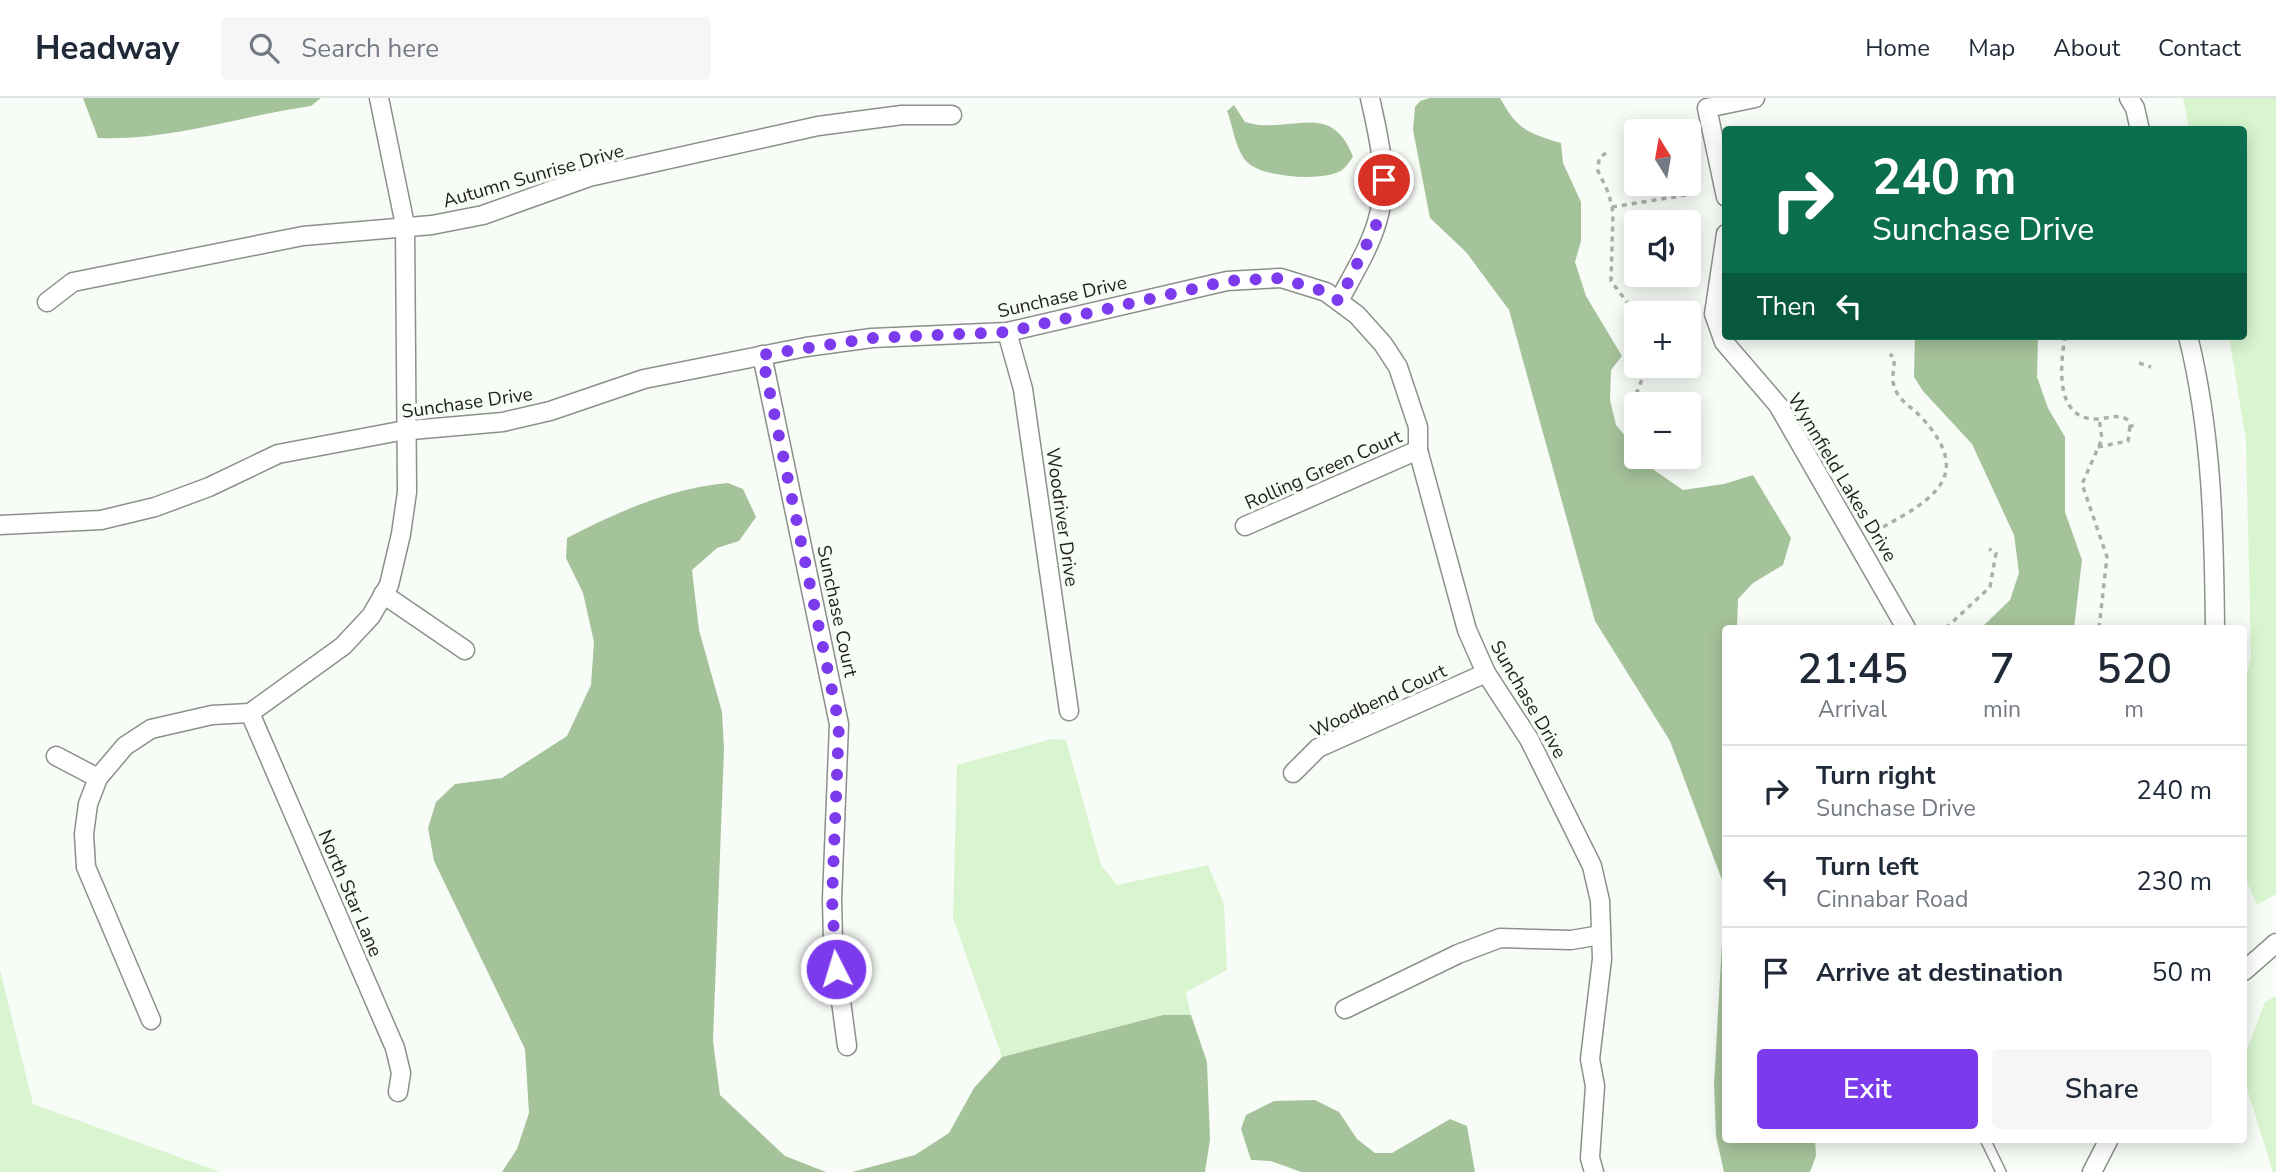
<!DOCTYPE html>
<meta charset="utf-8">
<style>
:root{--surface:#fff;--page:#f6f6f7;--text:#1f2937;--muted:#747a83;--line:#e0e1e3;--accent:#7c3aed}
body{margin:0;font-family:"Nunito Sans",sans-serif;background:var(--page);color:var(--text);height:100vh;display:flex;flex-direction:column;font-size:26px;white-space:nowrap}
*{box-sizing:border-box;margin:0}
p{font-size:23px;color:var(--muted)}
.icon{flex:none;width:38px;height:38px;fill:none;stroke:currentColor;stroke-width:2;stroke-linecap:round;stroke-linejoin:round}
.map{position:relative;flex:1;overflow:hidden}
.sheet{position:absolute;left:1722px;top:527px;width:525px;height:518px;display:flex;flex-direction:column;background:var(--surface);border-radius:7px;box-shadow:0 4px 18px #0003}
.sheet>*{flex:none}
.hud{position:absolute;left:1722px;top:28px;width:525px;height:214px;border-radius:7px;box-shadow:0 4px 18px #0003;background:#0b6e4f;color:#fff;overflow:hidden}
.needle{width:46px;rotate:349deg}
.fabs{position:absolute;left:1624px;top:21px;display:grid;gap:14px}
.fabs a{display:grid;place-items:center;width:77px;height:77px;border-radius:7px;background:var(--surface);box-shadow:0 4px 18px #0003;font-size:35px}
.pin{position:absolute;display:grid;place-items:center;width:60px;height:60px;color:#fff;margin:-30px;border:4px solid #fff;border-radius:50%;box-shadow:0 2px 7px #0007}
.me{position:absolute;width:77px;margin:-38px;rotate:355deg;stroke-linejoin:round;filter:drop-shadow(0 0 5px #0008)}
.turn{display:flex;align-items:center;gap:24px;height:147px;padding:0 35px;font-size:32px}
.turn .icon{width:91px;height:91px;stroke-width:2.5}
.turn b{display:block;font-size:49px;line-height:60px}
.then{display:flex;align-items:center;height:66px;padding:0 35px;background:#0003;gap:14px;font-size:26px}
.eta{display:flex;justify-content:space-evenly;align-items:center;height:119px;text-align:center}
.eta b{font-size:42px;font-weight:600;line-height:49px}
.cta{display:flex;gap:14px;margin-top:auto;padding:14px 35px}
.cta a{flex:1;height:80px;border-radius:7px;background:var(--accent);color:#fff;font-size:28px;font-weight:600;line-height:80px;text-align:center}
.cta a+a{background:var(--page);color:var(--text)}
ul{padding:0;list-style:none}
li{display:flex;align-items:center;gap:21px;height:91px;padding:0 35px;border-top:2px solid var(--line)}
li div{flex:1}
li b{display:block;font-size:26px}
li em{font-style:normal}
header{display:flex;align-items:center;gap:42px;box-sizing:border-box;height:98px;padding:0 35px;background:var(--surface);border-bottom:2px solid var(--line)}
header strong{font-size:33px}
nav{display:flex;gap:38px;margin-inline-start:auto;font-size:24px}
.search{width:490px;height:63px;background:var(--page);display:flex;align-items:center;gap:18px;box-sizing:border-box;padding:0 24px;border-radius:7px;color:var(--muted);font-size:26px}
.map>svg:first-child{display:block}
.green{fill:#d9f5d0}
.water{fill:#a5c39b}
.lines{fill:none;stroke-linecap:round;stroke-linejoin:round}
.service-casing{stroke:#8c908b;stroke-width:12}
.minor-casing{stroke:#8c908b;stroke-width:21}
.path{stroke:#acafab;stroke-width:3.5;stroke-dasharray:5 5;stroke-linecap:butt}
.service{stroke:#fff;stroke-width:9}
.minor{stroke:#fff;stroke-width:18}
.route{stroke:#7c3aed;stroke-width:12;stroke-dasharray:0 21.6}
.labels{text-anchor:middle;stroke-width:7;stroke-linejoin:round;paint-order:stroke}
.street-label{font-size:19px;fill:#1f201e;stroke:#f8fcf7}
</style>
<header>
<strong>Headway</strong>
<div class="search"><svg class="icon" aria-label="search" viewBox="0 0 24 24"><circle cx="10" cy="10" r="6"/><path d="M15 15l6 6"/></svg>Search here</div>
<nav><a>Home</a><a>Map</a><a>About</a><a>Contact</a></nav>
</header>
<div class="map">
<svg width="2276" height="1074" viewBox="0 0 2276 1074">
<rect width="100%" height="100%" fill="#f8fcf7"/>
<g class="green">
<path d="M2183,0H2276V796L2257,807L2244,777V586L2251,560L2246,344L2229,238H2244V32L2189,31Z"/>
<path d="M1052,641L1066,642L1101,767L1117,787L1208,767L1224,806L1227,872L1186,894L1191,917H1163L1002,959L953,820L957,667Z"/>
<path d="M0,872L33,1006L220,1074H0Z"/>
<path d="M2276,898V1074H2273L2244,981V960L2265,904Z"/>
</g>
<g class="water">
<path d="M83,0H321L311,8C240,18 171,43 98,40Z"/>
<path d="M1430,0H1500C1517,31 1527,35 1561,45L1563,65L1581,104V143L1575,164L1586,198L1622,258L1611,272L1610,302L1616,327L1636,351V359H1643L1654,372L1683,392L1724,386L1753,377L1791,440L1783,467L1753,485L1738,501L1737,530H1726V1041H1815L1816,1058L1810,1074H1724L1716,1038L1714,987L1725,790L1670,643L1595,523L1509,212L1466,154L1430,120L1413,32L1415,9L1420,3Z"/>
<path d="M1234,7L1245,24C1289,38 1331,0 1353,59C1350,63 1346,69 1342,72C1325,84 1262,80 1247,64C1235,51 1233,28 1227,13Z"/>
<path d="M1915,238H2038L2037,279L2048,310L2065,339V414L2082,462L2074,530H1981L2010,502L2019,475L2014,437L1972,346L1923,293L1914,279Z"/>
<path d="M728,385L743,391L756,419L739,443L717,450L692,472L699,532L722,614L724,651L713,943L720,997L785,1058L826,1074H502L517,1051L529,1015L525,951L434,763L428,730L436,704L455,686L502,680L567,638L591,587L594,544L583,495L566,460L567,440C617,414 671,390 728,385Z"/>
<path d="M1163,917H1191L1207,964L1210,1042L1205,1074H852L915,1057L949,1035L974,990L1002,959Z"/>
<path d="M1315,1002L1339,1014L1357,1041L1375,1055H1392L1450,1021L1467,1028L1475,1074H1301L1271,1063L1251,1062L1241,1031L1246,1017L1274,1003Z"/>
</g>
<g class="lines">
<g class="service-casing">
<path id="service" d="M1985,1041L2001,1074"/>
</g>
<g class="minor-casing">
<g id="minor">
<path d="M2129,0L2135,10L2140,32"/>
<path d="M1726,99L1707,10L1755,0"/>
<path d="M1726,136L1714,216L1724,244L1778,307L1906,530"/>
<path d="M1339,203C1352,178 1369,151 1377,124C1390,82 1379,41 1370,0"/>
<path d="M47,204L73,184L303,138L432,127L483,117L589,79L818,28L902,17H952"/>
<path d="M1007,234L1023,291L1069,613"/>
<path d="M2188,238C2212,334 2214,431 2215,530"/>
<path d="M762,257L839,626L832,801L833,843L847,948"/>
<path d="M0,427L101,422L155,409L209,389L278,356L400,333L503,324L550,313L644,281L806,249L872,240L1007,234L1227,183L1281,180L1326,194L1357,217L1383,246L1398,269L1418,329V352L1467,532L1486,575L1529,641L1592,768L1600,803L1602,861L1590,961L1595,988L1590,1060L1594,1074"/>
<path d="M1245,428L1418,352"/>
<path d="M383,496L465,552"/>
<path d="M250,615L395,950L401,975L398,994"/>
<path d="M56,658L98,680"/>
<path d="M1293,675L1318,650L1486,575"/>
<path d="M2244,873L2276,845"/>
<path d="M1345,911L1458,856L1500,840L1571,842L1601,837"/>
<path d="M151,922L86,769L84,736L88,706L98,680L125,648L151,631L212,617L250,615L343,548L371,518L389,487L401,436L407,394L405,127L379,0"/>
<path d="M2092,1074L2109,1041"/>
</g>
</g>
<g class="path">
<path d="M1606,55L1599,60L1598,73L1609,96L1613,115L1611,183L1636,216"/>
<path d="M1612,109L1699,95"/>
<path d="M2065,238C2061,264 2053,321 2096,321C2108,321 2118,315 2128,322L2130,328H2137"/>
<path d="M2139,265L2151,269"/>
<path d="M1639,306L1637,294L1647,268"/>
<path d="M2098,349L2128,343L2130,328"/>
<path d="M1883,429C1934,401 1974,377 1922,320C1911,308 1899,304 1894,288C1891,279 1895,269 1894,260L1890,256"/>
<path d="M1946,530L1990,489L1996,455L1989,451"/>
<path d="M2099,530L2107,459L2082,386L2102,341L2099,320"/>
</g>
<use href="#service" class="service"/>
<use href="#minor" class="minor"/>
</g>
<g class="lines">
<path class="route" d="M836,871L832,801L839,626L762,257L872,240L1007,234L1227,183L1280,180L1326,194L1339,203L1377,125L1384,82"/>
</g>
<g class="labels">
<g class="street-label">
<text transform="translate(533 77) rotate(-16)" y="7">Autumn Sunrise Drive</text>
<text transform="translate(1062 198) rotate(-13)" y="7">Sunchase Drive</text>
<text transform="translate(467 304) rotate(-8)" y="7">Sunchase Drive</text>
<text transform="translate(1323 371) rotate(-24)" y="7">Rolling Green Court</text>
<text transform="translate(1843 379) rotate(59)" y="7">Wynnfield Lakes Drive</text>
<text transform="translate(1063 419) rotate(82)" y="7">Woodriver Drive</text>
<text transform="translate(838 513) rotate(78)" y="7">Sunchase Court</text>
<text transform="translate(1529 601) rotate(60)" y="7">Sunchase Drive</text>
<text transform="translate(1378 602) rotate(-25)" y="7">Woodbend Court</text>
<text transform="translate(351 795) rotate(67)" y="7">North Star Lane</text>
</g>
</g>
</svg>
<div class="fabs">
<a><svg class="needle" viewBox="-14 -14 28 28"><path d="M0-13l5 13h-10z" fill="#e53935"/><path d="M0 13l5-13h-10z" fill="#747a83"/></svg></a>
<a><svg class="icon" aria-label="sound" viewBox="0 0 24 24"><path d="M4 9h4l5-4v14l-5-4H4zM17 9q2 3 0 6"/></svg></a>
<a>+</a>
<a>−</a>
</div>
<div class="pin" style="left:1384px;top:82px;background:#d93025"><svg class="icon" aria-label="arrive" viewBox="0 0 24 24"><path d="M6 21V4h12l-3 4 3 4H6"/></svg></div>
<svg class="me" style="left:836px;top:871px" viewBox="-20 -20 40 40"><circle r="17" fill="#7c3aed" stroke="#fff" stroke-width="3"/><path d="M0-11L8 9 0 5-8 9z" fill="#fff"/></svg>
<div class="hud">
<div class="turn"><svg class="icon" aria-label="right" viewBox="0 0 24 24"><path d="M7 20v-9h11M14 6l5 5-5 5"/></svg><div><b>240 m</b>Sunchase Drive</div></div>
<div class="then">Then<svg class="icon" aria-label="left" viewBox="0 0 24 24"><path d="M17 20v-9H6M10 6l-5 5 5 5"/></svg></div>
</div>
<section class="sheet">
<div class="eta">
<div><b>21:45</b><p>Arrival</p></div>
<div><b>7</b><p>min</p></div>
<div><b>520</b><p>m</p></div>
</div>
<ul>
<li><svg class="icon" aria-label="right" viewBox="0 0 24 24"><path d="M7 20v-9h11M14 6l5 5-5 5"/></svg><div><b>Turn right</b><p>Sunchase Drive</p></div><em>240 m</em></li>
<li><svg class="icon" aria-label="left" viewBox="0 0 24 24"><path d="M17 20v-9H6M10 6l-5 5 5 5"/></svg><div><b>Turn left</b><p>Cinnabar Road</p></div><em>230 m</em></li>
<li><svg class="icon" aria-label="arrive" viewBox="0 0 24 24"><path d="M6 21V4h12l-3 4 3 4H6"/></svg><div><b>Arrive at destination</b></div><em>50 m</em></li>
</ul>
<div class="cta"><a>Exit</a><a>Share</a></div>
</section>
</div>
